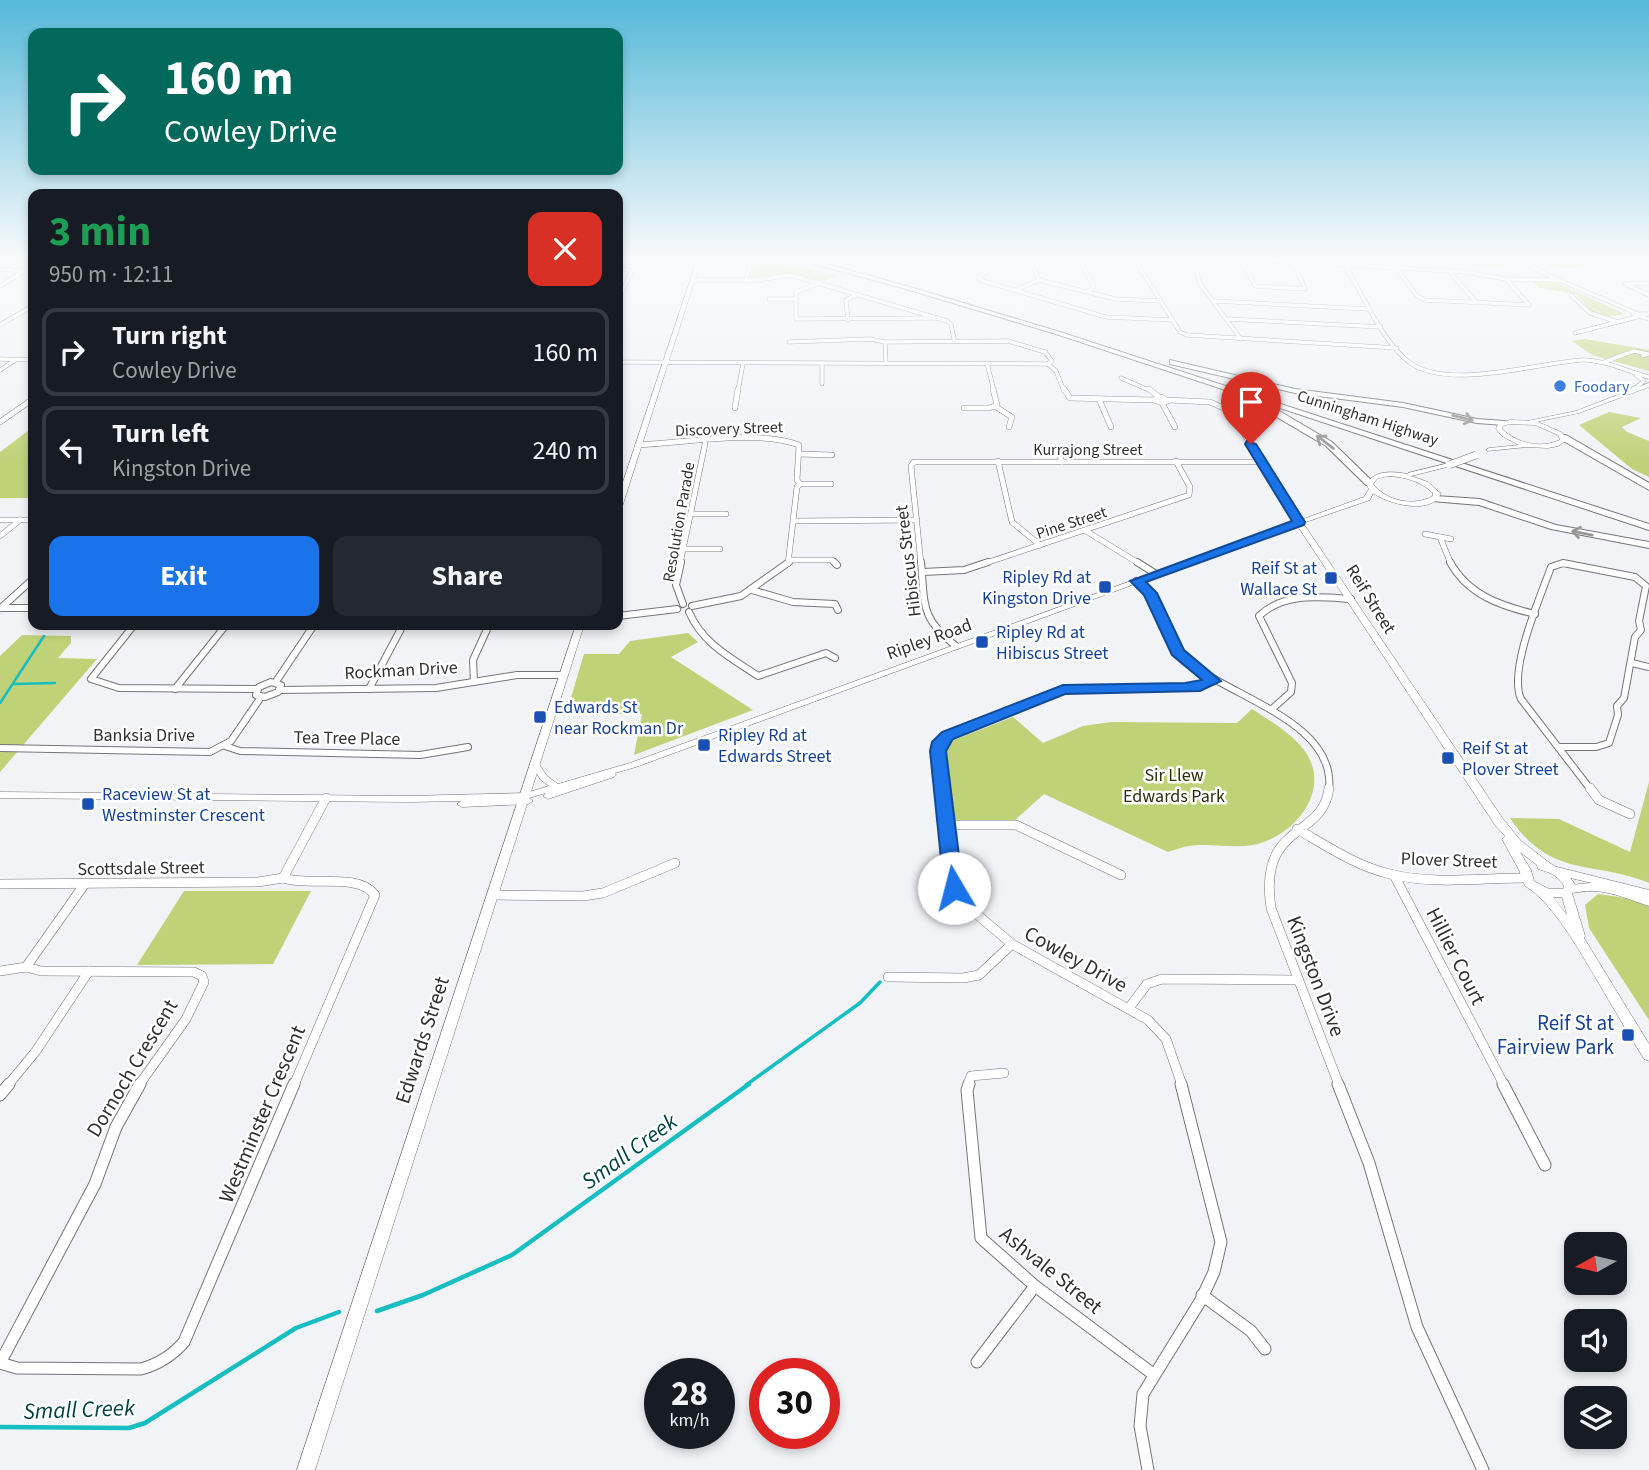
<!DOCTYPE html>
<meta charset="utf-8">
<style>
:root{--surface:#171b24;--page:#242831;--text:#f1f3f6;--muted:#9ea1a6;--line:#363941;--accent:#1a73e8}
body{margin:0;font-family:"Source Sans 3",sans-serif;background:var(--page);color:var(--text);height:100vh;display:flex;flex-direction:column;font-size:26px;white-space:nowrap}
*{box-sizing:border-box;margin:0}
p{font-size:23px;color:var(--muted)}
.icon{flex:none;width:38px;height:38px;fill:none;stroke:currentColor;stroke-width:2;stroke-linecap:round;stroke-linejoin:round}
.map{position:relative;flex:1;overflow:hidden}
.details{position:absolute;left:28px;top:189px;width:595px;height:441px;display:flex;flex-direction:column;background:var(--surface);border-radius:14px;box-shadow:0 4px 10px #0003}
.details>*{flex:none}
.banner{position:absolute;left:28px;top:28px;width:595px;height:147px;border-radius:14px;box-shadow:0 4px 10px #0003;background:#00695c;color:#fff;overflow:hidden}
.needle{width:46px;rotate:262deg}
.buttons{position:absolute;left:1564px;top:1232px;display:grid;gap:14px}
.buttons a{display:grid;place-items:center;width:63px;height:63px;border-radius:14px;background:var(--surface);box-shadow:0 4px 10px #0003;font-size:35px}
.speed{position:absolute;left:644px;top:1358px;display:flex;gap:14px;font-size:35px;font-weight:700;text-align:center}
.speed>*{display:grid;place-content:center;width:91px;height:91px;border-radius:50%;background:var(--surface);box-shadow:0 4px 10px #0003;line-height:1}
.speed small{font-size:18px;font-weight:400}
.speed .limit{border:10px solid #d22;background:#fff;color:#111}
.pin{position:absolute;display:grid;place-items:center;width:60px;height:60px;color:#fff;margin:-72px -30px;border-radius:50% 50% 50% 0;rotate:-45deg;box-shadow:0 0 7px #0007}
.pin .icon{rotate:45deg}
.me{position:absolute;width:77px;margin:-38px;rotate:352deg;stroke-linejoin:round;filter:drop-shadow(0 0 5px #0008)}
.turn{display:flex;align-items:center;gap:24px;height:147px;padding:0 21px;font-size:32px}
.turn .icon{width:91px;height:91px;stroke-width:2.5}
.turn b{display:block;font-size:49px;line-height:60px}
.round{display:grid;place-items:center;flex:none;width:74px;height:74px;border-radius:14px;background:var(--page)}
.summary{display:flex;align-items:center;justify-content:space-between;height:119px;padding:0 21px}
h1{font-size:42px;font-weight:700;line-height:52px;color:#1e9e55}
.action{display:flex;gap:14px;margin-top:auto;padding:14px 21px}
.action a{flex:1;height:80px;border-radius:14px;background:var(--accent);color:#fff;font-size:28px;font-weight:700;line-height:80px;text-align:center}
.action a+a{background:var(--page);color:var(--text)}
ul{padding:0;list-style:none}
li{display:flex;align-items:center;gap:21px;height:88px;margin:0 14px 10px;padding:0 7px;border:4px solid var(--line);border-radius:14px}
li div{flex:1}
li b{display:block;font-size:26px}
li em{font-style:normal}
.map>svg:first-child{display:block}
.green{fill:#bfd278}
.lines{fill:none;stroke-linecap:round;stroke-linejoin:round}
.stream-far2{stroke:#16bec2;stroke-width:2.5}
.stream-far1{stroke:#16bec2;stroke-width:3.5}
.stream{stroke:#16bec2;stroke-width:4.5}
.minor-far4-casing{stroke:#757579;stroke-width:4.5}
.minor-far3-casing{stroke:#757579;stroke-width:6}
.minor-far2-casing{stroke:#757579;stroke-width:8}
.minor-far1-casing{stroke:#757579;stroke-width:10}
.minor-casing{stroke:#757579;stroke-width:13}
.tertiary-casing{stroke:#757579;stroke-width:1}
.secondary-casing{stroke:#757579;stroke-width:1}
.motorway-casing{stroke:#757579;stroke-width:2}
.minor-far4{stroke:#fff;stroke-width:3.5}
.minor-far3{stroke:#fff;stroke-width:5}
.minor-far2{stroke:#fff;stroke-width:6}
.minor-far1{stroke:#fff;stroke-width:9}
.minor{stroke:#fff;stroke-width:11}
.tertiary{fill:#fff;fill-rule:evenodd}
.secondary{fill:#fff;fill-rule:evenodd}
.motorway{fill:#fff;fill-rule:evenodd}
.secondary-bridge-casing{stroke:#757579;stroke-width:8;stroke-linecap:butt}
.secondary-bridge{stroke:#fff;stroke-width:7}
.oneway{stroke:#989899}
.route{fill:#1a73e8;stroke:#114b97;stroke-width:2}
.shop-dot{fill:#3f7fe0;stroke:#fff;stroke-width:2.5}
.transit-dot{fill:#1a4fb4;stroke:#fff;stroke-width:2.5}
.labels{text-anchor:middle;stroke-width:5;stroke-linejoin:round;paint-order:stroke}
.far-shop-label{font-size:16px;fill:#366cbe;stroke:#fff;text-anchor:start}
.far-street-label{font-size:16px;fill:#313133;stroke:#fff}
.street-label{font-size:18px;fill:#313133;stroke:#fff}
.transit-label{font-size:18px;fill:#164399;stroke:#fff;text-anchor:start}
.park-label{font-size:18px;fill:#2a3108;stroke:#fff}
.near-street-label{font-size:21px;fill:#313133;stroke:#fff}
.near-transit-label{font-size:21px;fill:#164399;stroke:#fff;text-anchor:end}
.near-water-label{font-size:23px;font-style:italic;fill:#004345;stroke:#fff}
</style>
<div class="map">
<svg width="1649" height="1470" viewBox="0 0 1649 1470">
<rect width="100%" height="100%" fill="#f2f3f7"/>
<g class="green">
<path d="M1351,257H1504L1507,260L1506,266L1501,267Z"/>
<path d="M1535,257H1649V264C1636,262 1622,259 1610,260C1577,263 1567,279 1535,257Z"/>
<path d="M765,260L837,276L822,281L786,273L751,278L753,265Z"/>
<path d="M1532,281L1558,283L1625,314L1605,317L1592,312L1576,294L1540,288Z"/>
<path d="M1585,339L1649,350V371L1592,355L1572,341Z"/>
<path d="M1609,412L1641,418L1622,427L1627,432L1649,441V477L1632,469L1579,425Z"/>
<path d="M33,427V498H0V452Z"/>
<path d="M688,633L698,642L671,657L753,710L634,755L642,714H566L584,654H619L630,641Z"/>
<path d="M22,635L71,636V643L58,658L97,659L0,772V656Z"/>
<path d="M1252,709C1269,720 1286,730 1300,745C1333,781 1304,827 1264,842C1242,851 1212,842 1189,846C1182,847 1175,850 1168,852L1044,794L1013,822L952,820L944,755L954,740L1013,717L1043,743L1083,726L1111,722L1237,723Z"/>
<path d="M1649,782V883C1592,860 1551,879 1510,818L1559,819L1630,852Z"/>
<path d="M184,891H311L273,964L137,965Z"/>
<path d="M1598,894L1633,899L1649,905V1020L1589,928L1585,905Z"/>
</g>
<g class="lines">
<g class="stream-far2">
<path d="M13,684L55,683"/>
<path d="M0,703L44,636"/>
</g>
<path class="stream-far1" d="M746,1085L860,1003L880,982"/>
<g class="stream">
<path d="M377,1311L423,1295L512,1255L749,1084"/>
<path d="M0,1427L129,1428L145,1423L296,1328L339,1312"/>
</g>
<g class="minor-far4-casing">
<g id="minor-far4">
<path d="M980,257L985,273L978,278L983,281L1106,317L1173,320"/>
<path d="M1078,257L1094,287L1088,291"/>
<path d="M1133,257L1180,332L1187,335L1397,348"/>
<path d="M1165,257L1336,264L1465,272L1506,279L1558,280"/>
<path d="M1515,257L1545,274L1636,313"/>
<path d="M1193,259L1200,284L1241,339"/>
<path d="M1241,259L1255,286L1305,289L1293,262"/>
<path d="M1345,265C1362,293 1383,343 1409,362C1447,391 1536,363 1582,360C1602,359 1629,372 1649,377"/>
<path d="M618,268L632,271L618,300"/>
<path d="M0,269L24,271L0,286"/>
<path d="M1397,269L1417,296L1425,300L1529,305L1506,279"/>
<path d="M1449,271L1477,303"/>
<path d="M692,280H758L790,275L947,321L951,324L954,339"/>
<path d="M746,280L750,265L754,261"/>
<path d="M1039,280L1115,299L1160,301"/>
<path d="M819,283L796,292V319L938,318"/>
<path d="M1649,283L1625,284L1649,295"/>
<path d="M1015,290L1039,280L1029,257"/>
<path d="M1571,295L1590,313L1615,321"/>
<path d="M769,299H795"/>
<path d="M1214,301L1368,309"/>
<path d="M1649,314H1633L1649,319"/>
<path d="M1227,319L1381,327"/>
<path d="M848,320L846,300L858,294"/>
<path d="M1575,333L1637,317"/>
<path d="M789,342L870,339L885,342"/>
<path d="M0,359L33,360"/>
<path d="M618,362L1048,364"/>
<path d="M1604,362L1634,351L1648,354L1643,356"/>
<path d="M822,363V384"/>
<path d="M886,363L885,342L1008,341L1045,352L1052,361L1048,364"/>
<path d="M987,363L994,391"/>
<path d="M1048,364L1056,371L1064,391"/>
<path d="M0,370L14,361"/>
<path d="M1121,378L1151,391"/>
<path d="M738,391L743,363"/>
<path d="M1632,391L1644,381L1636,375"/>
</g>
</g>
<g class="minor-far3-casing">
<g id="minor-far3">
<path d="M1064,389L1070,398L1154,400"/>
<path d="M1149,389L1159,397"/>
<path d="M1632,391L1634,389"/>
<path d="M1161,397L1168,401L1162,403L1154,400Z"/>
<path d="M1099,399L1111,427"/>
<path d="M1168,400L1210,402L1230,411L1299,522"/>
<path d="M1162,403L1175,427"/>
<path d="M996,407L1012,417L1009,427"/>
<path d="M735,408L738,389"/>
<path d="M964,408H989L997,405L993,389"/>
<path d="M0,422L33,399"/>
<path d="M638,445C683,443 758,429 799,445L797,480L800,484L797,487L788,564"/>
<path d="M1057,448L1062,462"/>
<path d="M799,454L832,455"/>
<path d="M998,461L1012,522L1040,545"/>
<path d="M800,484H831"/>
<path d="M691,514H726"/>
<path d="M0,520H33"/>
<path d="M794,521L917,520"/>
<path d="M1086,531L1140,564"/>
<path d="M1425,534L1451,539"/>
<path d="M0,536L20,520"/>
<path d="M1440,537L1451,564"/>
<path d="M684,549H720"/>
<path d="M791,560H832L836,564"/>
<path d="M680,564L705,444"/>
<path d="M921,564L911,466L914,462H1262"/>
<path d="M983,564L1189,495L1190,487L1176,461"/>
<path d="M1560,564H1568"/>
</g>
</g>
<g class="minor-far2-casing">
<g id="minor-far2">
<path d="M681,562L676,585L683,604"/>
<path d="M834,562L837,565"/>
<path d="M921,562C925,605 920,618 956,646"/>
<path d="M1137,562L1156,574"/>
<path d="M1450,562C1468,595 1501,606 1535,614"/>
<path d="M923,572L964,570L988,562"/>
<path d="M1136,581C1159,601 1160,632 1180,654C1220,696 1337,718 1329,790"/>
<path d="M752,590L793,602L835,604L838,610"/>
<path d="M692,606L741,596L789,562"/>
<path d="M1,608L33,579"/>
<path d="M1,608H33"/>
<path d="M689,612C703,644 730,657 758,676L826,653L835,658"/>
<path d="M618,616L677,609"/>
<path d="M134,625L91,679L119,688L256,689"/>
<path d="M1632,663L1649,667"/>
<path d="M271,682L281,685L278,692L265,697L256,695L259,687Z"/>
<path d="M474,682L473,660L489,625"/>
<path d="M275,683L314,625"/>
<path d="M175,689L226,625"/>
<path d="M369,689L403,625"/>
<path d="M280,690L436,688L517,675H564"/>
<path d="M1272,709L1291,692L1292,683L1259,616C1284,592 1319,597 1351,599"/>
<path d="M225,746L240,751L420,755L468,747"/>
<path d="M1559,747H1596L1609,743L1618,715L1617,706L1624,698L1635,637L1641,630L1639,621L1646,586L1635,577L1563,563L1551,567C1540,598 1508,670 1521,699L1591,790"/>
<path d="M0,748L210,752L231,741L261,697"/>
<path d="M942,790C940,771 933,749 947,735L1063,689L1185,688L1201,687L1213,681"/>
</g>
</g>
<g class="minor-far1-casing">
<g id="minor-far1">
<path d="M942,788L951,876L967,906L1012,944L1148,1020L1166,1039L1182,1085"/>
<path d="M1329,788C1323,840 1258,821 1271,908L1339,1085"/>
<path d="M1590,788L1599,800L1630,814"/>
<path d="M946,825H1016L1121,875"/>
<path d="M1297,829C1327,846 1356,866 1390,874C1434,885 1481,878 1526,878"/>
<path d="M1394,875L1504,1085"/>
<path d="M0,884L258,882L283,878"/>
<path d="M492,895L583,896L603,893L675,863"/>
<path d="M26,967L84,885"/>
<path d="M0,971L26,967L41,971L194,972L202,976L204,982L186,1019L139,1085"/>
<path d="M888,977L963,978L979,975L1012,944"/>
<path d="M1129,1008L1147,984L1162,979L1298,980"/>
<path d="M8,1085L36,1051L89,971"/>
<path d="M294,1085L375,895C358,872 310,887 283,878L326,798"/>
<path d="M968,1085L971,1076L1004,1073"/>
</g>
</g>
<g class="minor-casing">
<g id="minor">
<path d="M969,1084L967,1090L981,1238L1035,1286L1153,1374"/>
<path d="M1338,1084L1369,1163L1417,1327L1483,1470"/>
<path d="M1503,1084L1545,1165"/>
<path d="M0,1095L9,1084"/>
<path d="M1202,1295L1251,1331L1265,1349"/>
<path d="M977,1362L1035,1286"/>
<path d="M0,1363L95,1184L116,1127L140,1084"/>
<path d="M0,1363L17,1368L141,1369C159,1364 172,1356 184,1342L294,1084"/>
<path d="M1148,1470L1140,1426L1143,1394L1201,1300L1214,1272L1221,1242L1181,1084"/>
</g>
</g>
<g class="tertiary-casing">
<g id="tertiary">
<path d="M1649,383V387L1579,413L1526,424L1523,422L1576,411Z"/>
<path d="M1299,520L1301,521V523L636,767L615,773L616,775L614,777L548,799L543,796L546,793L529,798L533,801L528,804L462,807L457,804L461,801L408,802L0,798V792L408,796L526,793L549,786L541,780L531,766L533,764H539L547,776L558,784L630,763Z"/>
<path d="M1557,867L1649,890V898L1646,897L1649,898V906C1631,900 1613,892 1594,891C1584,890 1574,894 1565,893L1564,890L1565,887L1579,884L1592,883L1553,874L1552,871L1553,868Z"/>
</g>
</g>
<g class="secondary-casing">
<g id="secondary">
<path d="M698,257H702L622,507L618,509V497Z"/>
<path d="M31,305H33V308L0,327V323Z"/>
<path d="M1510,420L1536,421L1563,433L1566,441L1558,446L1548,448L1527,447L1487,451L1486,450L1489,448L1519,445L1502,436L1496,429L1498,424ZM1510,424L1535,425L1558,435L1560,440C1540,449 1517,443 1502,429L1503,426Z"/>
<path d="M1449,463L1452,465L1451,466L1411,476L1428,482L1439,492L1441,493C1432,516 1388,504 1373,493L1370,500L1303,523L1503,819L1521,841L1551,864L1566,872L1576,886L1572,893L1585,936L1584,938L1649,1044V1061L1644,1059C1628,1033 1612,1006 1597,980C1580,952 1552,901 1525,886L1519,870L1502,839L1505,836L1495,825L1295,522L1364,497L1369,489L1366,484C1375,470 1392,471 1407,474L1408,473ZM1388,476C1406,477 1420,481 1433,493V496C1414,507 1386,501 1373,484L1377,479ZM1520,852L1537,865L1538,869C1549,872 1558,875 1564,886L1563,889H1549L1534,881L1531,870ZM1553,897H1562L1567,915Z"/>
<path d="M576,625H584L315,1470H297Z"/>
</g>
</g>
<g class="motorway-casing">
<g id="motorway">
<path d="M777,257H801L910,287L1060,332L1649,524V530L1056,334L906,289L803,261L800,263Z"/>
<path d="M1170,360L1295,389L1403,403L1477,419L1504,421L1508,423L1504,425L1477,423L1403,407L1295,393L1170,364Z"/>
<path d="M1263,405H1269L1332,442L1372,481V485H1366L1326,446L1263,409Z"/>
<path d="M1560,435H1566L1649,483V490L1560,439Z"/>
<path d="M1435,496L1480,499L1556,525L1649,542V548L1551,529L1479,505L1432,501L1430,499Z"/>
</g>
</g>
<use href="#minor-far4" class="minor-far4"/>
<use href="#minor-far3" class="minor-far3"/>
<use href="#minor-far2" class="minor-far2"/>
<use href="#minor-far1" class="minor-far1"/>
<use href="#minor" class="minor"/>
<use href="#tertiary" class="tertiary"/>
<use href="#secondary" class="secondary"/>
<use href="#motorway" class="motorway"/>
<g class="secondary-bridge-casing">
<path id="secondary-bridge" d="M1449,465L1476,455"/>
</g>
<use href="#secondary-bridge" class="secondary-bridge"/>
</g>
<defs><path id="oneway-shaft" d="M-6 0H5M1.5-3L5.5 0L1.5 3" fill="none" stroke-width="1.6" stroke-linecap="round" stroke-linejoin="round" transform="scale(1.75)"/></defs>
<g class="oneway">
<use href="#oneway-shaft" transform="translate(1463 418) rotate(14)"/>
<use href="#oneway-shaft" transform="translate(1325 442) rotate(-143)"/>
<use href="#oneway-shaft" transform="translate(1582 533) rotate(-169)"/>
</g>
<linearGradient id="sky" x2="0" y2="1"><stop stop-color="#54b8d9"/><stop offset="0.56" stop-color="#f9fafb"/><stop offset="1" stop-color="#f9fafb" stop-opacity="0"/></linearGradient>
<rect width="1649" height="463" fill="url(#sky)"/>
<path class="route" d="M1247,441L1256,444L1305,522L1304,525L1146,582L1157,593L1184,650L1221,681L1200,691L1065,694L953,739L946,751L963,888L960,892H947L944,888L930,751L932,742L942,732L1063,685L1185,683L1202,680L1172,655L1144,595L1130,581L1292,521L1245,444Z"/>
<circle class="shop-dot" cx="1560" cy="386" r="7"/>
<g class="transit-dot">
<rect x="1324" y="571" width="14" height="14" rx="3.5"/>
<rect x="1098" y="580" width="14" height="14" rx="3.5"/>
<rect x="975" y="635" width="14" height="14" rx="3.5"/>
<rect x="533" y="710" width="14" height="14" rx="3.5"/>
<rect x="697" y="738" width="14" height="14" rx="3.5"/>
<rect x="1441" y="751" width="14" height="14" rx="3.5"/>
<rect x="81" y="797" width="14" height="14" rx="3.5"/>
<rect x="1621" y="1028" width="14" height="14" rx="3.5"/>
</g>
<g class="labels">
<g class="far-shop-label">
<text x="1574" y="392">Foodary</text>
</g>
<g class="far-street-label">
<text transform="translate(1368 417) rotate(18)" y="6">Cunningham Highway</text>
<text transform="translate(729 428) rotate(-2)" y="6">Discovery Street</text>
<text x="1088" y="455">Kurrajong Street</text>
<text transform="translate(678 522) rotate(-80)" y="6">Resolution Parade</text>
<text transform="translate(1071 522) rotate(-18)" y="6">Pine Street</text>
</g>
<g class="street-label">
<text transform="translate(908 561) rotate(-97)" y="6">Hibiscus Street</text>
<text transform="translate(1371 599) rotate(58)" y="6">Reif Street</text>
<text transform="translate(929 639) rotate(-20)" y="6">Ripley Road</text>
<text transform="translate(401 670) rotate(-3)" y="6">Rockman Drive</text>
<text x="144" y="741">Banksia Drive</text>
<text transform="translate(347 738) rotate(1)" y="6">Tea Tree Place</text>
<text transform="translate(1449 860) rotate(2)" y="6">Plover Street</text>
<text transform="translate(141 868) rotate(-1)" y="6">Scottsdale Street</text>
</g>
<g class="transit-label">
<text x="1317" y="574" text-anchor="end">Reif St at<tspan x="1317" dy="21">Wallace St</tspan></text>
<text x="1091" y="583" text-anchor="end">Ripley Rd at<tspan x="1091" dy="21">Kingston Drive</tspan></text>
<text x="996" y="638">Ripley Rd at<tspan x="996" dy="21">Hibiscus Street</tspan></text>
<text x="554" y="713">Edwards St<tspan x="554" dy="21">near Rockman Dr</tspan></text>
<text x="718" y="741">Ripley Rd at<tspan x="718" dy="21">Edwards Street</tspan></text>
<text x="1462" y="754">Reif St at<tspan x="1462" dy="21">Plover Street</tspan></text>
<text x="102" y="800">Raceview St at<tspan x="102" dy="21">Westminster Crescent</tspan></text>
</g>
<g class="park-label">
<text x="1174" y="781">Sir Llew<tspan x="1174" dy="21">Edwards Park</tspan></text>
</g>
<g class="near-street-label">
<text transform="translate(1456 956) rotate(63)" y="7">Hillier Court</text>
<text transform="translate(1076 959) rotate(29)" y="7">Cowley Drive</text>
<text transform="translate(1316 976) rotate(69)" y="7">Kingston Drive</text>
<text transform="translate(422 1040) rotate(-72)" y="7">Edwards Street</text>
<text transform="translate(132 1068) rotate(-59)" y="7">Dornoch Crescent</text>
<text transform="translate(262 1114) rotate(-67)" y="7">Westminster Crescent</text>
<text transform="translate(1051 1270) rotate(39)" y="7">Ashvale Street</text>
</g>
<g class="near-transit-label">
<text x="1614" y="1030">Reif St at<tspan x="1614" dy="24">Fairview Park</tspan></text>
</g>
<g class="near-water-label">
<text transform="translate(629 1151) rotate(-36)" y="8">Small Creek</text>
<text transform="translate(79 1409) rotate(-2)" y="8">Small Creek</text>
</g>
</g>
</svg>
<div class="buttons">
<a><svg class="needle" viewBox="-14 -14 28 28"><path d="M0-13l5 13h-10z" fill="#e53935"/><path d="M0 13l5-13h-10z" fill="#9ea1a6"/></svg></a>
<a><svg class="icon" aria-label="sound" viewBox="0 0 24 24"><path d="M4 9h4l5-4v14l-5-4H4zM17 9q2 3 0 6"/></svg></a>
<a><svg class="icon" aria-label="layers" viewBox="0 0 24 24"><path d="M12 4l9 5-9 5-9-5zM3 14l9 5 9-5"/></svg></a>
</div>
<div class="speed"><div>28<small>km/h</small></div><div class="limit">30</div></div>
<div class="pin" style="left:1251px;top:444px;background:#d93025"><svg class="icon" aria-label="arrive" viewBox="0 0 24 24"><path d="M6 21V4h12l-3 4 3 4H6"/></svg></div>
<svg class="me" style="left:954px;top:888px" viewBox="-20 -20 40 40"><circle r="19" fill="#fff"/><path d="M0-13L10 11 0 6-10 11z" fill="#1a73e8"/></svg>
<div class="banner">
<div class="turn"><svg class="icon" aria-label="right" viewBox="0 0 24 24"><path d="M7 20v-9h11M14 6l5 5-5 5"/></svg><div><b>160 m</b>Cowley Drive</div></div>
</div>
<section class="details">
<div class="summary"><div><h1>3 min</h1><p>950 m · 12:11</p></div><a class="round" style="background:#d93025;color:#fff"><svg class="icon" aria-label="close" viewBox="0 0 24 24"><path d="M6 6l12 12M18 6L6 18"/></svg></a></div>
<ul>
<li><svg class="icon" aria-label="right" viewBox="0 0 24 24"><path d="M7 20v-9h11M14 6l5 5-5 5"/></svg><div><b>Turn right</b><p>Cowley Drive</p></div><em>160 m</em></li>
<li><svg class="icon" aria-label="left" viewBox="0 0 24 24"><path d="M17 20v-9H6M10 6l-5 5 5 5"/></svg><div><b>Turn left</b><p>Kingston Drive</p></div><em>240 m</em></li>
</ul>
<div class="action"><a>Exit</a><a>Share</a></div>
</section>
</div>
